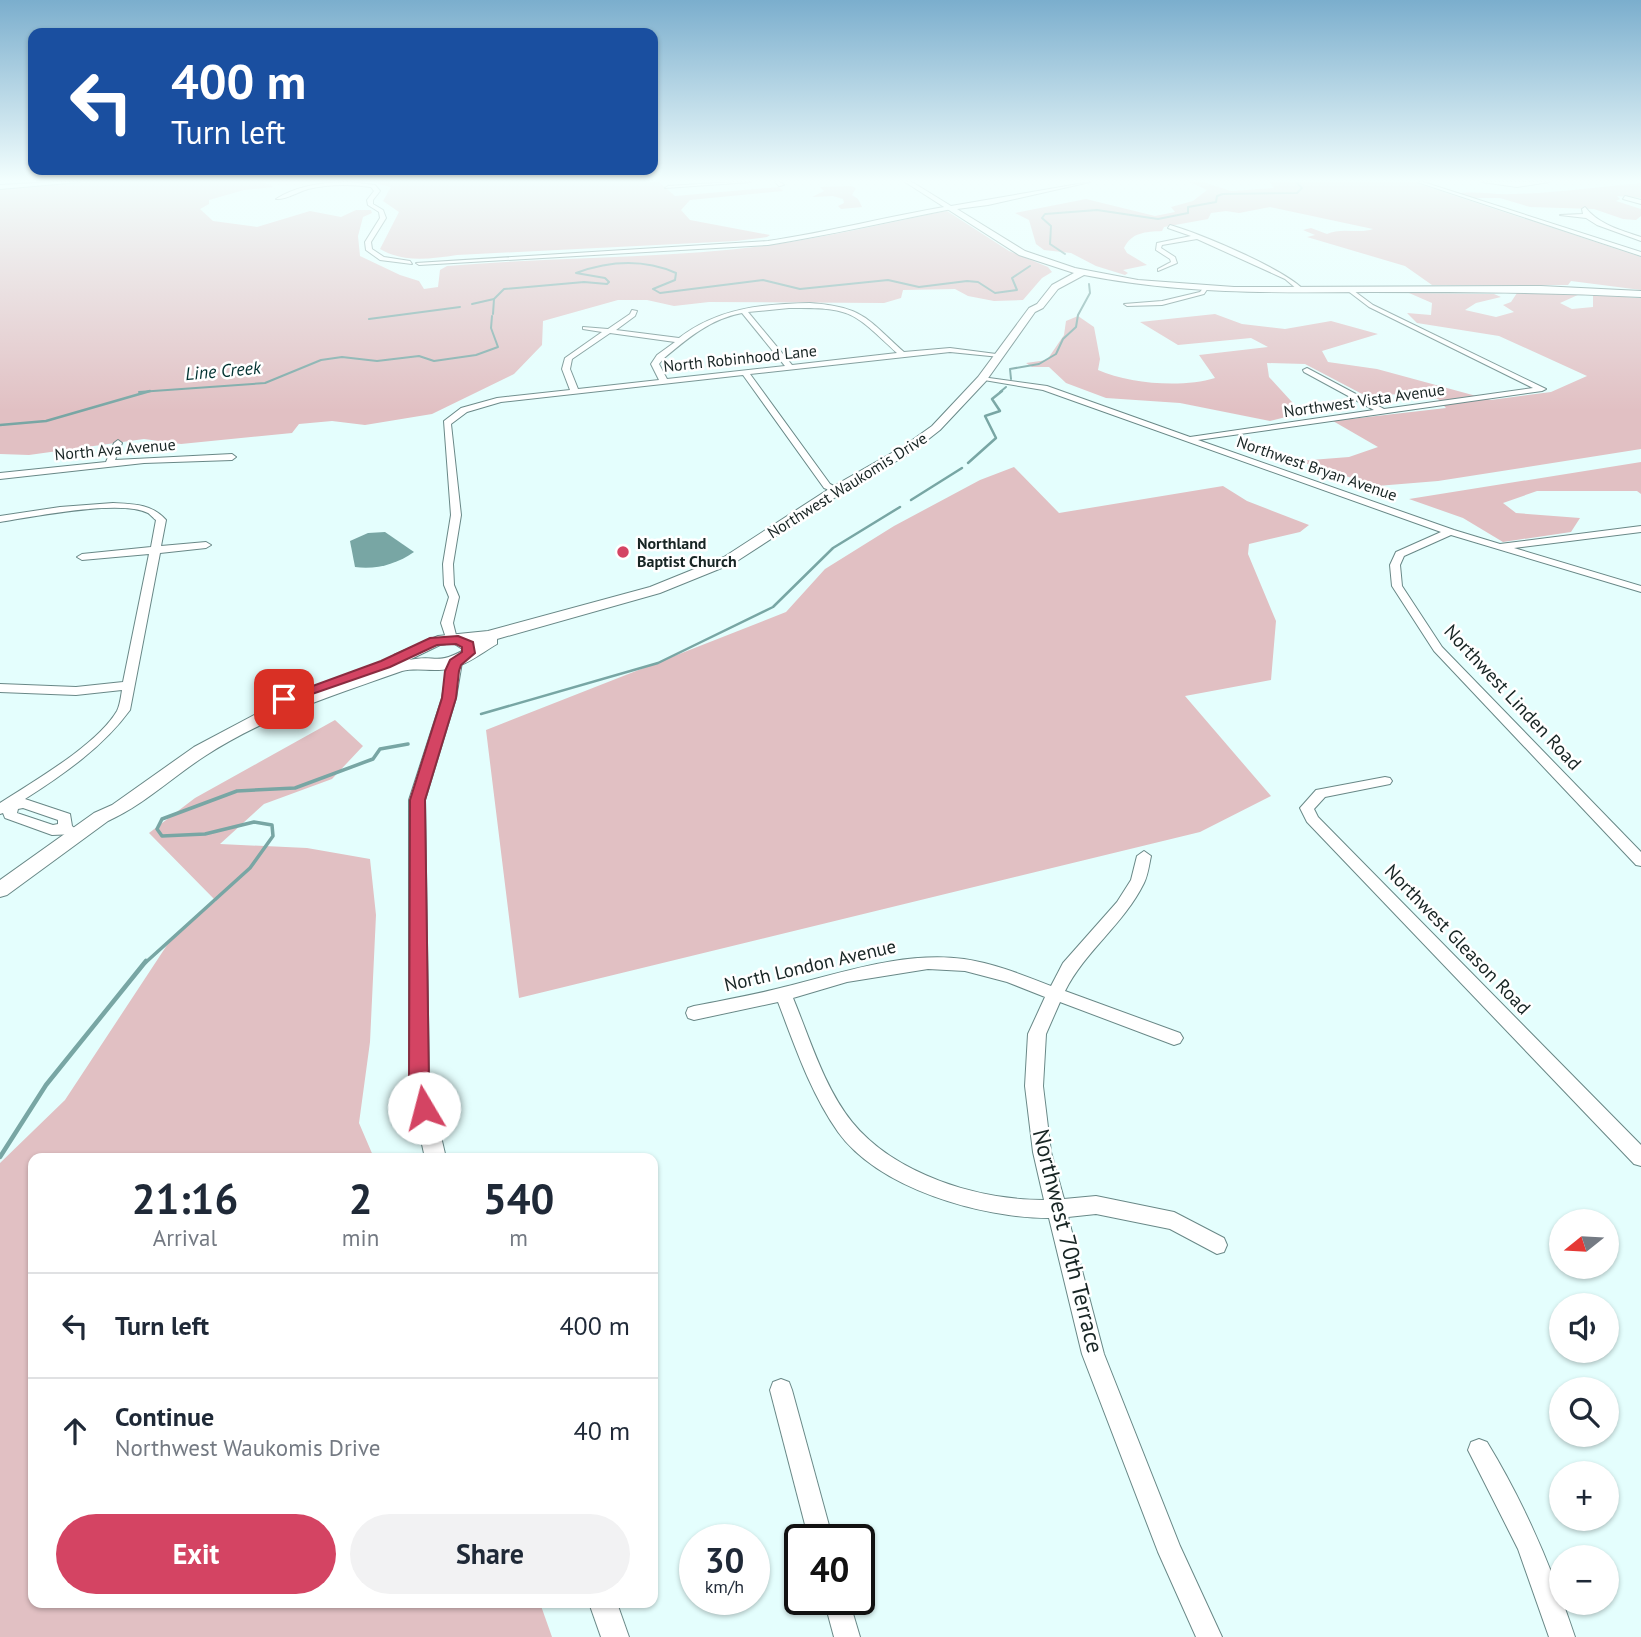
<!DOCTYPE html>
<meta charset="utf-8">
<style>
:root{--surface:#fff;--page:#f2f2f3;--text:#1f2937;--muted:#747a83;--line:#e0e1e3;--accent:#d44463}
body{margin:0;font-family:"PT Sans",sans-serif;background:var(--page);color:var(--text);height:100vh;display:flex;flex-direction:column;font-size:26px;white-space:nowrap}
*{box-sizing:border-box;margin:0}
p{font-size:23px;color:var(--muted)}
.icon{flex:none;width:38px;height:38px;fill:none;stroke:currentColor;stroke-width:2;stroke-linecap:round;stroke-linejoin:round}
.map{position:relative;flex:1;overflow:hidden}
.details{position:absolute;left:28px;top:1153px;width:630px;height:455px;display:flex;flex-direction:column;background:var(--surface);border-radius:14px;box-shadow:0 2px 5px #0004}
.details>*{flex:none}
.banner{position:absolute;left:28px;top:28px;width:630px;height:147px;border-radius:14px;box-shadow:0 2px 5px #0004;background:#1a4fa0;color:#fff;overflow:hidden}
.needle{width:46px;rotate:252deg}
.tools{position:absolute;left:1549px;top:1209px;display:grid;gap:14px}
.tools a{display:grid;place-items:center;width:70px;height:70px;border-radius:50%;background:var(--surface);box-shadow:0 2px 5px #0004;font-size:35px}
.speed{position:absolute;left:679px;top:1524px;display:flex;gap:14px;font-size:35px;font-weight:700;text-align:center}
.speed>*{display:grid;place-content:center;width:91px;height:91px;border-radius:50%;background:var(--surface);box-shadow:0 2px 5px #0004;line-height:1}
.speed small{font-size:18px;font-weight:400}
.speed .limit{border:4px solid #111;border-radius:10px;background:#fff;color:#111}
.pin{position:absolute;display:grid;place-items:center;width:60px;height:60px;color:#fff;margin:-30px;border-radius:14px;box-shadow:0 4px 10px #0006}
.me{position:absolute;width:77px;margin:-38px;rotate:352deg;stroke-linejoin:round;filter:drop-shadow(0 0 5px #0008)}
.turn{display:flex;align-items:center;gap:24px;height:147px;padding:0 28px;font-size:32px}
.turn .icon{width:91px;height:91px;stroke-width:2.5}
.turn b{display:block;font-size:49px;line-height:60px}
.eta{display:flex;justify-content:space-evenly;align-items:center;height:119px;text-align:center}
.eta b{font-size:42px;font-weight:600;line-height:49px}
.cta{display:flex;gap:14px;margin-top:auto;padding:14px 28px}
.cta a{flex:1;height:80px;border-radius:42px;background:var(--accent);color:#fff;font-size:28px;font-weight:600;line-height:80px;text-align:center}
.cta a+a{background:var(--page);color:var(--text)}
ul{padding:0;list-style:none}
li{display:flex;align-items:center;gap:21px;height:105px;padding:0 28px;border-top:2px solid var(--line)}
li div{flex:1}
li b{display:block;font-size:26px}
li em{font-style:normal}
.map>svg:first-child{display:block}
.green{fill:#e1c0c3}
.water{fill:#78a6a4}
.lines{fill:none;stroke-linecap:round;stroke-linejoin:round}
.stream-far3{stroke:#78a6a4;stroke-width:2}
.stream-far2{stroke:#78a6a4;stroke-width:2.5}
.stream-far1{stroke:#78a6a4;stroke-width:3.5}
.stream{stroke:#78a6a4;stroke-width:4.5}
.minor-casing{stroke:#698887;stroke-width:2}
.tertiary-casing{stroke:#698887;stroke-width:2}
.secondary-casing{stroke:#698887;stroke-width:2}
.minor{fill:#fff;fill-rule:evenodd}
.tertiary{fill:#fff;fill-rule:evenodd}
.secondary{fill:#fff;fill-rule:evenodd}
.route{fill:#d44463;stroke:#8a2c40;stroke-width:2}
.poi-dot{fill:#d44463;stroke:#fff;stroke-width:2.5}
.labels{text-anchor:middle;stroke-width:5;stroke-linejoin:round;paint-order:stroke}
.far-street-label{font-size:16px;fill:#182524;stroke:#fff}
.far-poi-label{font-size:16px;font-weight:bold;fill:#182524;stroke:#fff;text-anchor:start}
.far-water-label{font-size:18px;font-style:italic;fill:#023231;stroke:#fff}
.street-label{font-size:19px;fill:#182524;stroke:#fff}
.near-street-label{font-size:23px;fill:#182524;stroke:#fff}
</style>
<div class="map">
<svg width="1641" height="1637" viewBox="0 0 1641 1637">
<rect width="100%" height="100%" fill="#e4fefd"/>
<g class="green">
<path d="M100,182H262L274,187L244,190L209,200V204L200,209L213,221L257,227L310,211L341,217L356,210H371L372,213L363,217L358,236L360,256L400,275L419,281L424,289L438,287L440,270L447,266C552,257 658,259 763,246C825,238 885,223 947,211L1009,251L1048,267L1052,272L1042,278L1023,300L994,301L968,296L955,289L903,290L901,298L884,303L709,302L674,306L647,300H618L543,321L542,345L514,374L432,414L365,425L332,421L299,424L292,433L181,444L144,439L29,455L0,454V188Z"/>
<path d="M372,182H659L675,196L779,187L783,191L690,200L681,210L690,220L770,235L767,237L736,241L457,255C429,259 405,263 380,249L399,212L383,201L391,187Z"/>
<path d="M1190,182H1203L1231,191L1274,188L1270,182H1413L1641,257V290L1571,281L1568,285H1432L1405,266L1307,237L1315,235L1303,230L1311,228L1327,234C1340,227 1361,234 1373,229L1270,207L1239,213L1226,211L1211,213L1208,219L1164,227L1162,231C1145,232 1132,232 1124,248L1127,253L1147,265L1123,270L1128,273L1125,275L1096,266L1071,253L1044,250L1036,244L1029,220L1015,213L1086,199L1155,216L1175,212L1171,207L1193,201L1207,190Z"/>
<path d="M1641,183V198L1617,196L1620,199L1616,201L1641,209V216L1636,220L1623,219L1594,209L1530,207L1500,198H1473L1459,193C1478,191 1495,195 1514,194C1556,193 1599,187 1641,183Z"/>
<path d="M851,186L856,188L852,195L858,199L862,207L841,209L838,206L844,203L843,199L833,196L812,197L824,191L820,187Z"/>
<path d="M1409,293L1494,294L1501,297L1476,303L1465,310L1496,317L1514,312L1503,305L1511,302L1517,293L1580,294L1560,303L1572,309L1593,307V295L1641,298V449L1438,481L1377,486L1298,461L1349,457L1378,447L1333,421L1446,408L1438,399L1417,394L1364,395L1305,364L1267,363L1269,377L1302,413L1270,421L1180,403L1106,398L1066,383L1049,367H1032L1026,363L1047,360L1064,335L1066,321L1078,316L1094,327L1100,359L1098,370C1129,384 1183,388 1215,378L1199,355L1268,347L1251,338L1178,345L1140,322L1215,314L1242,324L1285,329L1331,321L1378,334L1322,351L1328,362L1377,369L1491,400L1551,392L1587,376L1499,336L1417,323L1407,313L1431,315L1432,303Z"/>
<path d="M1641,462V494L1637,491H1537L1503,503L1516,513L1580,518L1571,532L1503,542L1463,518L1409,499Z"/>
<path d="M1014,467L1059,513L1223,486L1247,501L1309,525L1300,532L1249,544L1248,554L1276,621L1271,680L1185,696L1271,796L1200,832L519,998L486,730L786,612L825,569L894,526L980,480Z"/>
<path d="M335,720L363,746L332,779L264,804L220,844L307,848L370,859L376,915L370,1042L359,1123L374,1158H33V1603H540L552,1637H0V1163L65,1100L173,936L216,901L149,833L195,798Z"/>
</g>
<path class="water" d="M385,532L414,552C397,564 376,570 355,567L350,541L368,533Z"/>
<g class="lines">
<g class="stream-far3">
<path d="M1065,254L1050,244L1051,226L1042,218L1045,214L1097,210L1158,219L1188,213V207L1216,202L1217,196L1223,194L1297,193L1302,188L1296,182"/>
<path d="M472,304L494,299"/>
<path d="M493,314L494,299L504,289L584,282L607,284L609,282L605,278L576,273C609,261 644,259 676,273L675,280L653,289L660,293L763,280L800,289L888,280L919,287L967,281L978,282L995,293L1017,290L1012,278L1030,266"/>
<path d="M369,319L460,307"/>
<path d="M1011,379L1010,369L1039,364L1056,354L1063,339L1076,327L1078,315L1090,293L1089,284"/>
<path d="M139,392L265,383L321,360L342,357L377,361L419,356L434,361L476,355L498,347L491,328L492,316"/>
<path d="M1000,392L1006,387"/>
</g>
<g class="stream-far2">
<path d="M0,425L46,421L150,391"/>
<path d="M968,463L996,438L985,416L1000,411L992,399L1002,391"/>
<path d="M911,500L962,468"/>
<path d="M481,714L658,663L773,607L833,548L900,507"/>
</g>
<path class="stream-far1" d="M145,963L250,868L273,836L272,825L254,822L205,834L162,836L157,829L162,819L237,791L295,788L373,759L380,749L408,744"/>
<path class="stream" d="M0,1157L46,1085L146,961"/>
<g class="minor-casing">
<g id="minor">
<path d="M350,182L375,185L380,191L373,200V204L383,210L386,218L371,242L372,249L384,257L410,261L412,264L380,260L366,250L365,242L380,218L379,212L368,205L367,200L374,191L371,187C350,184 329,184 308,189C298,192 285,200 276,199C298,185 325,182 350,182Z"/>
<path d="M733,182H751L665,188L668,186Z"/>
<path d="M775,182H780L784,185L779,186Z"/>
<path d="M1417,182H1423L1641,252V256Z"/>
<path d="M1482,182H1549L1517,187Z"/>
<path d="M1625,196L1641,200V204L1623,199Z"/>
<path d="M950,206L952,209C891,221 830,235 768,245L419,265L416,263L768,241C829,232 889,216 950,206Z"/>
<path d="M1585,207C1598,224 1620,230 1641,237V241L1597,225L1586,218L1560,215L1583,214L1582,209Z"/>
<path d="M1170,225C1201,234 1282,268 1303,289L1298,290L1285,279L1197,239L1162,245L1161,248L1175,257L1177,263L1158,271V269L1171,262L1170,259L1156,250L1157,243L1191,236L1168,228Z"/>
<path d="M1205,286L1208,288L1204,294L1162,305L1127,306L1124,304L1162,301L1200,292Z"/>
<path d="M1350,288L1373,305L1546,389L1542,391L1198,440L1454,530L1500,544L1641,526V532L1514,548L1641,586V592L1451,535L1404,556L1400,565L1402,586L1442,647L1641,852V866L1636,865L1434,651L1392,586L1390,565L1396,552L1441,532L1043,390L978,379L982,377L1047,386L1190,437L1374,410L1304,372L1303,370L1307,368L1384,409L1533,388L1369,307L1348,291Z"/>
<path d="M810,303C864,307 867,319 904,352L950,348L1004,355L1000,357L950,352L750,374L830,484L842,490L837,493L824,488L743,375L501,402L467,412L451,424L461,515L453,564L454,585L459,597L453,623L457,639L455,641H447L441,623L449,597L444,585L443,564L451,515L444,421L461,408L497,398L570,390L562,369L565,358L602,332L583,329V327L608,329L630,314L632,310L637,311L635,316L616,330L679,338C718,308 762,304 810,303ZM789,308C852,307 853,312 897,353L792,365L748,312ZM742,313L785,366L667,379L659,364L663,359C688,338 710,319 742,313ZM610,333L675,342L657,355L651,364L659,380L578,389L570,369L572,359Z"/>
<path d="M118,440L122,443L115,460L232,454L236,457L232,460L144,463L0,479V473L106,462L114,443Z"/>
<path d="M113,503C134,504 152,504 166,520L161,546L206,542L211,545L206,548L160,553L130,710C103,747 64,774 25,799L70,814L72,826L78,831L76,834L52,835L5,818L3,813L0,814V803C34,781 97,745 117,711C120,705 121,696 122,690L76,695L0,692V684L76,687L123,682L149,554L82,560L77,557L82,554L151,547L156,520C154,519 150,514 148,513C120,499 32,517 0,522V516L60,507ZM23,808L58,820V824L53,825L17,813L18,809Z"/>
<path d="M1385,777L1390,778L1392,781L1390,784L1325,797L1314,809L1318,817L1641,1145V1166L1634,1164L1307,822L1300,808L1316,790Z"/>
<path d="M1144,851L1151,856C1149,865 1148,875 1144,883C1124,924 1085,951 1065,991L1180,1033L1183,1038L1180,1043L1174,1045L1060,1002L1046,1034L1043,1086L1051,1152L1064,1199L1096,1196L1174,1212L1224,1238L1227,1245L1224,1252L1217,1254L1170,1229L1096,1214L1068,1217L1104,1354L1180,1546L1222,1637H1196L1158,1552L1082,1354L1049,1218C982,1218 879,1189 838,1132C810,1092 795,1046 778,1002L694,1020L688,1018L686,1013L688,1008L694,1006C724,1000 754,995 784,987C842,973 903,951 964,959C993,963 1023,975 1051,986L1063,963L1117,902L1131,880L1137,856ZM928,969L965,971L1007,982L1045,997L1028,1034L1025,1086L1033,1152L1044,1200C979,1200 895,1175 852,1122C824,1087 810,1039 793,998L847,982Z"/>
<path d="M781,1379L789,1382L792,1390L833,1540H809L770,1390L773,1382Z"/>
<path d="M1479,1439L1487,1442C1525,1504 1553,1571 1575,1637H1549L1518,1549L1468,1450L1471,1442Z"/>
<path d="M824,1600H849L860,1637H834Z"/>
</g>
</g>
<g class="tertiary-casing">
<g id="tertiary">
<path d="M55,182H80L0,189V185Z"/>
<path d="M455,658L462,662L456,698L425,800L429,1085L446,1158H425L409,1085V800L442,698L448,662Z"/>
<path d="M589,1603H617L629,1637H601Z"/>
</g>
</g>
<g class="secondary-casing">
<path id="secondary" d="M905,182H912L951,206L1090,182L988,205L957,209L1025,251L1075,268L1138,280L1234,287L1541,286L1641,291V297C1550,292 1460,292 1370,292C1273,293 1179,294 1084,275L1058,289L1043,308L1035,312L986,381L940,430L912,452L842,493L734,563L660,593L497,639V644C483,652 467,665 452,668C434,673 420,667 402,671C335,695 266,716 205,756C172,777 144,805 108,821L7,895L0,897V880L94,813L112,805L194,747L273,705L398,662L392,658L394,655L438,636L488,631L650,587L724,557L832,487L904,446L932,426L978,377L1029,308L1037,304L1052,285L1074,273L1019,255ZM453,643L464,650C435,666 436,654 409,660L440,645Z"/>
</g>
<use href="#minor" class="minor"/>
<use href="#tertiary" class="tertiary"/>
<use href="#secondary" class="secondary"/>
</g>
<linearGradient id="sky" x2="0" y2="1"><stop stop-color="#7baecd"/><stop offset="0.44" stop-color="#f3fffe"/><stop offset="1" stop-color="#f3fffe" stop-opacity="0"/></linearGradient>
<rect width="1641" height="411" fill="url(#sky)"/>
<path class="route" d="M458,636L473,642L475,653L461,665L459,671L456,698L425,800L429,1085L434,1108L431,1114L424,1116L416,1114L409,1085L410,800L442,698L445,671L450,660L462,652V647L456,644L437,645L390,667L289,702H279L277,699L381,661L430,638Z"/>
<circle class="poi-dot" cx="623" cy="552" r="7"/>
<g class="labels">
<g class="far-street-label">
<text transform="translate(740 358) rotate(-6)" y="6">North Robinhood Lane</text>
<text transform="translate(1364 400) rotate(-8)" y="6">Northwest Vista Avenue</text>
<text transform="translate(115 449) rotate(-5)" y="6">North Ava Avenue</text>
<text transform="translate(1317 468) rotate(19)" y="6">Northwest Bryan Avenue</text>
<text transform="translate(847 485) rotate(-32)" y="6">Northwest Waukomis Drive</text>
</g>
<g class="far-poi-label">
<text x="637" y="549">Northland<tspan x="637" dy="18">Baptist Church</tspan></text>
</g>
<g class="far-water-label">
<text transform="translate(223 371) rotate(-5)" y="6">Line Creek</text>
</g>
<g class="street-label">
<text transform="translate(1513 697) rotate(47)" y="7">Northwest Linden Road</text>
<text transform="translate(1458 939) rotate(46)" y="7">Northwest Gleason Road</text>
<text transform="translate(810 965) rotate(-13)" y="7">North London Avenue</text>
</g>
<g class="near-street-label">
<text transform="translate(1068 1241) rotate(76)" y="8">Northwest 70th Terrace</text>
</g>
</g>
</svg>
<div class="tools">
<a><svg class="needle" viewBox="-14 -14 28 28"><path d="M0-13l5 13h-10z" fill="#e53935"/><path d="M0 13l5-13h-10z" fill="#747a83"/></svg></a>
<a><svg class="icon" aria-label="sound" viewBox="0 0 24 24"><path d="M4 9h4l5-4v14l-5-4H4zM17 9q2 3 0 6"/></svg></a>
<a><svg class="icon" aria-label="search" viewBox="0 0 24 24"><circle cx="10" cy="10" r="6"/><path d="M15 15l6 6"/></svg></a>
<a>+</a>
<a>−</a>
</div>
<div class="speed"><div>30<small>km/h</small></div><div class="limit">40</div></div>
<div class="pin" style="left:284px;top:699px;background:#d93025"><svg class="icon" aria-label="arrive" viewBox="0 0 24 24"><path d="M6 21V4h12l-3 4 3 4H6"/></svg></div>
<svg class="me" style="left:424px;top:1108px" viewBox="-20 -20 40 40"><circle r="19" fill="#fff"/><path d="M0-13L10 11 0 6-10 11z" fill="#d44463"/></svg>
<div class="banner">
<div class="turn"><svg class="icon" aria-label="left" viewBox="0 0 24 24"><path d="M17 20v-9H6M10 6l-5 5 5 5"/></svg><div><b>400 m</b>Turn left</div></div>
</div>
<section class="details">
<div class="eta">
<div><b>21:16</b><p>Arrival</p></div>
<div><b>2</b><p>min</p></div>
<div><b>540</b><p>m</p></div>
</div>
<ul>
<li><svg class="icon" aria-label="left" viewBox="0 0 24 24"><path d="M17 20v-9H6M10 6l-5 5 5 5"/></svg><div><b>Turn left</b></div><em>400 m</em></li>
<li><svg class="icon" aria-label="ahead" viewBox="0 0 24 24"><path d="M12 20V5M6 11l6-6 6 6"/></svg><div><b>Continue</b><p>Northwest Waukomis Drive</p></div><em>40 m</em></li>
</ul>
<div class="cta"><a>Exit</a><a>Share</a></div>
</section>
</div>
